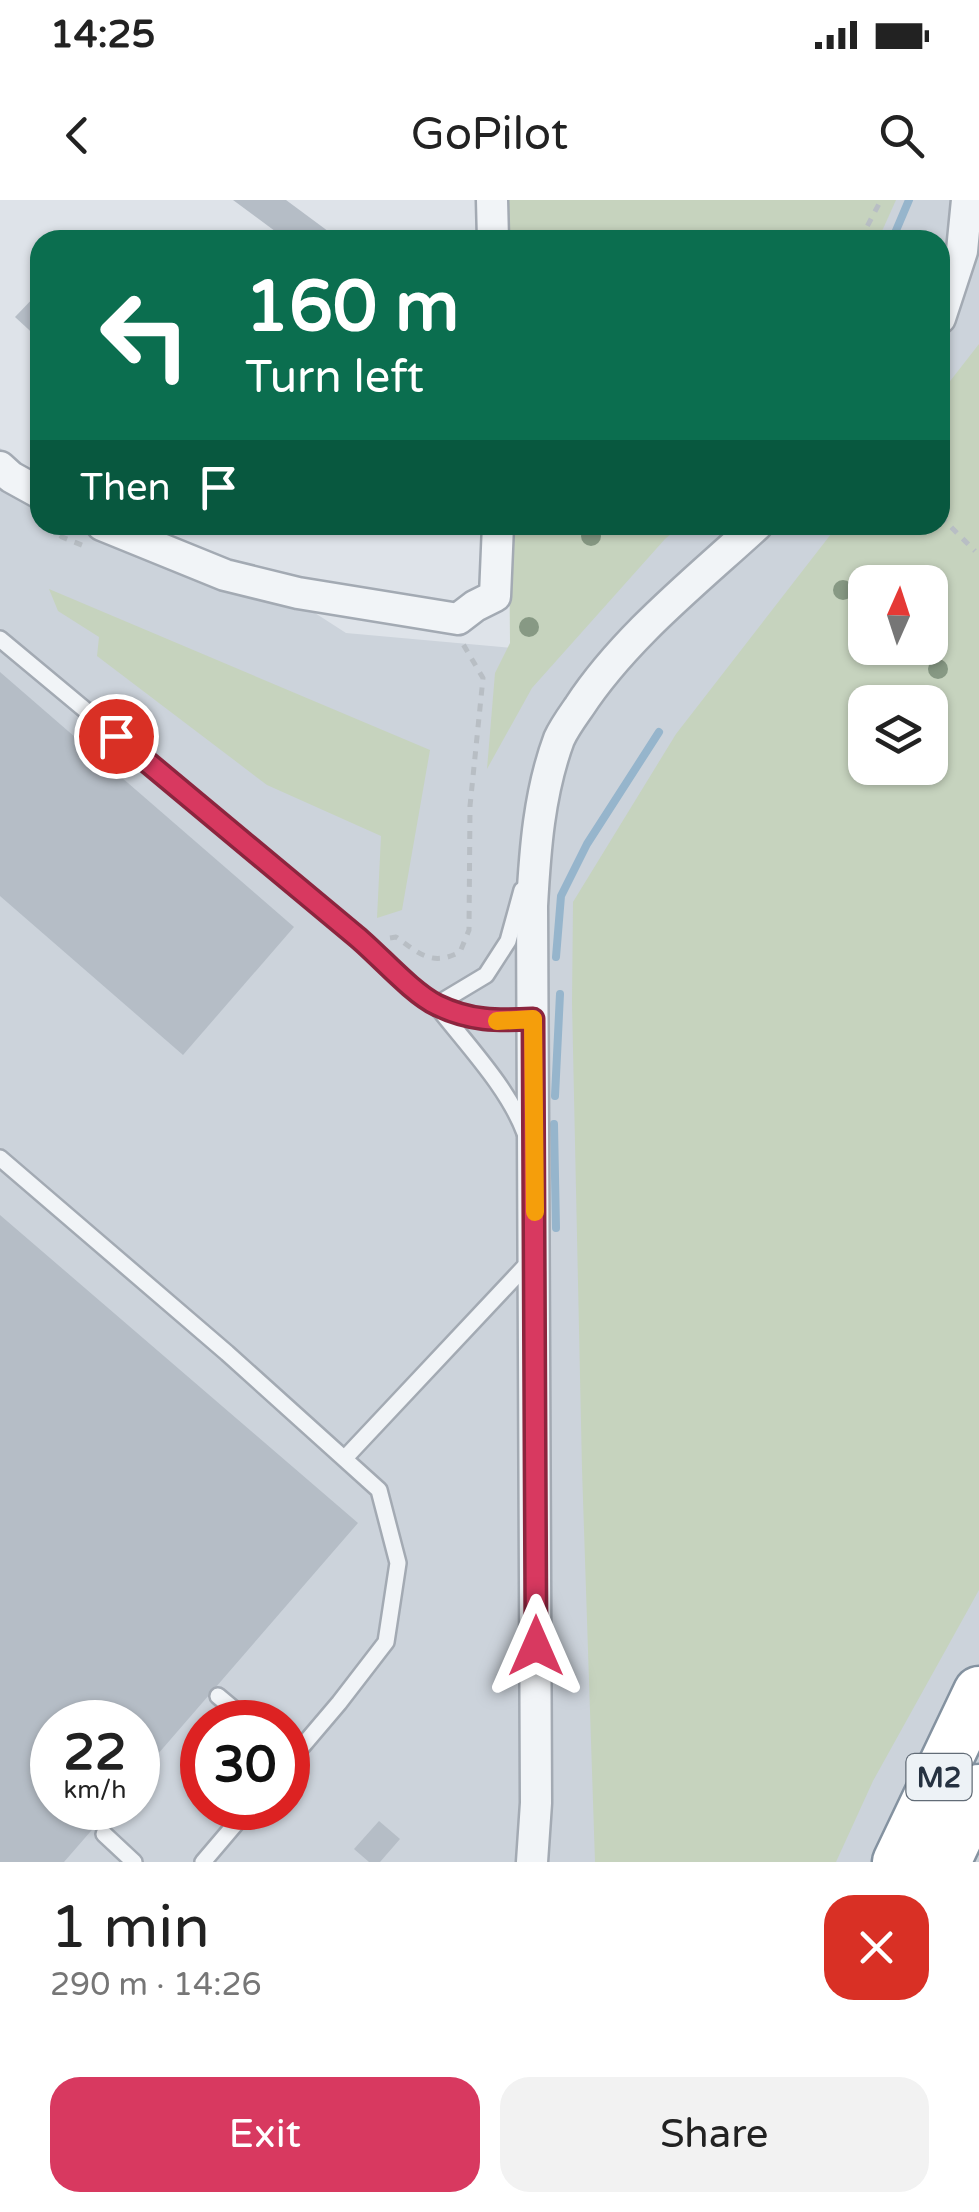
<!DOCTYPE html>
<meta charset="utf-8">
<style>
:root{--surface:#fff;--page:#f2f2f2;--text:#222;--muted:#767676;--accent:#d83960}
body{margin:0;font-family:"Varela Round",sans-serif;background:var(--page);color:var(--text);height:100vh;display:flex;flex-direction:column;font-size:38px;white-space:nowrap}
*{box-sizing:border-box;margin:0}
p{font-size:32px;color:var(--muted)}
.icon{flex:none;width:55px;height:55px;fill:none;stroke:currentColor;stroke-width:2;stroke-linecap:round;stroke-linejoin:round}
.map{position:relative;height:1662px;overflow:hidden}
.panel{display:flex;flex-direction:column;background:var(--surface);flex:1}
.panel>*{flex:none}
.top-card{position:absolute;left:30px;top:30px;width:920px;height:305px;border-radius:30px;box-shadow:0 2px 8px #0004;background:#0b6e4f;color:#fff;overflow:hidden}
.needle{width:65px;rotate:3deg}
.tools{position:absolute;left:848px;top:365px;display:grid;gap:20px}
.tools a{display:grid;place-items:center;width:100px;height:100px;border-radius:20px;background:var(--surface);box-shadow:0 2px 8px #0004;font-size:50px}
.speed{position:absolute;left:30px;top:1500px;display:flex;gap:20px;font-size:50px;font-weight:700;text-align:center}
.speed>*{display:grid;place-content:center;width:130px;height:130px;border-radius:50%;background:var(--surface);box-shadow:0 2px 8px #0004;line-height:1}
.speed small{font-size:25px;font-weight:400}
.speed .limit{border:15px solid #d22;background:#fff;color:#111}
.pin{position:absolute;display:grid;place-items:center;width:85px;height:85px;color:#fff;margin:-42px;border:5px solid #fff;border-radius:50%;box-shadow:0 2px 10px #0007}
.me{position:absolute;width:110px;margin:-55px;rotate:0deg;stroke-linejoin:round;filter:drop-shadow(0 0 8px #0008)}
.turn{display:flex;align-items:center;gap:35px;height:210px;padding:0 50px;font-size:45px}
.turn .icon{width:130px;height:130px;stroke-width:2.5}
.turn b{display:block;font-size:70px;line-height:85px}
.then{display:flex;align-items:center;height:95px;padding:0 50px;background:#0003;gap:20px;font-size:38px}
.round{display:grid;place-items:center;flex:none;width:105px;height:105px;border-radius:30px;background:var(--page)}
.headline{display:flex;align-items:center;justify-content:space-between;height:170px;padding:0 50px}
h1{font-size:60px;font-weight:600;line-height:75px}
.button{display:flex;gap:20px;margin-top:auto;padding:20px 50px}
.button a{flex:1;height:115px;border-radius:30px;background:var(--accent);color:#fff;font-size:40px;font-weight:600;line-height:115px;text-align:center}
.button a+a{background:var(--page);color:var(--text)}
.status{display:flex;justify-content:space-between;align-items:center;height:70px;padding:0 50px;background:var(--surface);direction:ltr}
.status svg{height:28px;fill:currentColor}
header{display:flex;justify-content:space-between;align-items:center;height:130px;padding:0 50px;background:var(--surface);font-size:45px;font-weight:600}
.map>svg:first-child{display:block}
.built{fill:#ccd3db;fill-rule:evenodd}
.green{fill:#c6d3be;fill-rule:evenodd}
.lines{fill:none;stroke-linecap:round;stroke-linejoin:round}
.stream{stroke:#96b5cc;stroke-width:8}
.building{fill:#b5bdc6}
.service-casing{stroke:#a3aab3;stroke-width:20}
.minor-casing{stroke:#a3aab3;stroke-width:35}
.trunk-casing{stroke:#8492a0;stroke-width:55}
.path{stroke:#b8bec4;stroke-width:5;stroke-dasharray:8 8;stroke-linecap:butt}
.service{stroke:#f1f4f7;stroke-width:15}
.minor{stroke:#f1f4f7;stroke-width:30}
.trunk{stroke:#fff;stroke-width:50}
.tree{fill:#879984}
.route-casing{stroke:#8c253e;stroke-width:25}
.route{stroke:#d83960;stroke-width:18}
.slow{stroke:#f59e0b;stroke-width:18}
.labels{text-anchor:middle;stroke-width:8;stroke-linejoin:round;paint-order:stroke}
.shield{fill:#edf2f6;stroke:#626c77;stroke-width:2.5}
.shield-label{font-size:28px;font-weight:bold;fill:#263241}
</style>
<div class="status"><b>14:25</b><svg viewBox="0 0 49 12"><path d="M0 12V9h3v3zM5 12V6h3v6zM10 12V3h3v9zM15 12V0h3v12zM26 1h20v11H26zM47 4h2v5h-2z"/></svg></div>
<header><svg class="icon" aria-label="back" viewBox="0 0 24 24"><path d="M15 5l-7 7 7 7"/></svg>GoPilot<svg class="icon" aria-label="search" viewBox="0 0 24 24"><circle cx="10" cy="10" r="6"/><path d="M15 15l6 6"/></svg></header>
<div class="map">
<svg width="979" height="1662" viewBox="0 0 979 1662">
<rect width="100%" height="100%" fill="#dee3e9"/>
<path class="built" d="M513,0H979V1662H0V248L40,280V325H139L239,364L346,433L514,448V325H940V40H513ZM865,382H930V448H865ZM865,502H930V568H865ZM52,1522H138V1608H52ZM202,1522H288V1608H202Z"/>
<g class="green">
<path d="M505,0H896L878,40H506Z"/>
<path d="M979,144V1390L873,1581L836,1662H595L582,1269L572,803L573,702L676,534L838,325H940V194ZM930,382V448H865V382ZM865,502H930V568H865Z"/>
<path d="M509,325H682L665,339L532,488L487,569L495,473L510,443Z"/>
<path d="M49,389L430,550L402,710L377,718L381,636L267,585L97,456L99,437L58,411Z"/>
</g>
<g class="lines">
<g class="stream">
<path d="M892,40L909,0"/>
<path d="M556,757L561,696L587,644L659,532"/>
<path d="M555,896L560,794"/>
<path d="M554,924L556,1028"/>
</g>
</g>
<g class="building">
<path d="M233,0H286L340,40H287Z"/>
<path d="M40,91V140L15,117Z"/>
<path d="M0,472L294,727L183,855L0,696Z"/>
<path d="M0,1015L358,1323L138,1577V1522H52V1608H111L64,1662H0Z"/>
<path d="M379,1621L400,1639L380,1662H369L354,1649Z"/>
</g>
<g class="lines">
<g class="service-casing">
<g id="service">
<path d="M0,439L376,752C411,785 442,819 494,821C507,822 520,820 533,819"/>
<path d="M436,805L486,775L508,741L522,690"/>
<path d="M436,805C465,843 508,887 525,933"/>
<path d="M0,958L227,1153L379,1290L398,1363L386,1442L339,1503L288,1563"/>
<path d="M345,1258L531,1060"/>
<path d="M218,1496L249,1522"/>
<path d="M104,1634L134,1662"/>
<path d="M203,1662L249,1608"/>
</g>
</g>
<g class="minor-casing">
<g id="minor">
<path d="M492,0L493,40"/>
<path d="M940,118L962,51L967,0"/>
<path d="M0,267L11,277L40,293"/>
<path d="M102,325L225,375L298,393L458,419L475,406L495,396L498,325"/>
<path d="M532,1662L536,1603L532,706C535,650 539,593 559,539C564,528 572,517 579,507C624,438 696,381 757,325"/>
</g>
</g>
<g class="trunk-casing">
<g id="trunk">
<path d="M898,1662L979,1492"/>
<path d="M945,1662L979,1590"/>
</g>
</g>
<g class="path">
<path d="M860,40L881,0"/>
<path d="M940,316L975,351"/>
<path d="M48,325L62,337L84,346"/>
<path d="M390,738L396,737C419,753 431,767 460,752L469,730L470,606L483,478L463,444"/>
</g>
<use href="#service" class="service"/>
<use href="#minor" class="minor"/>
<use href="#trunk" class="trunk"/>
</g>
<g class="tree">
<circle cx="591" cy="336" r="10"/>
<circle cx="843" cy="390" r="10"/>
<circle cx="529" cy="427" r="10"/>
<circle cx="938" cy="469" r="10"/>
</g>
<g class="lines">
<g class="route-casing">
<path id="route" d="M116,536C196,602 276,669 356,736C379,755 412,793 437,805C470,821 497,821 533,819L536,1446"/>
</g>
<use href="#route" class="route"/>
<path class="slow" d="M497,821L533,819L535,1012"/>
</g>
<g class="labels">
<rect class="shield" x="906.5" y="1554" width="65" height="46" rx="8"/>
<g class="shield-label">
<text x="939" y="1587">M2</text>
</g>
</g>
</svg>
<div class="tools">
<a><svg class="needle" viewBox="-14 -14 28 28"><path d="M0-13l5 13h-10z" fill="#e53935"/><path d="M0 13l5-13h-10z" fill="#767676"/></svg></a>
<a><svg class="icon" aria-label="layers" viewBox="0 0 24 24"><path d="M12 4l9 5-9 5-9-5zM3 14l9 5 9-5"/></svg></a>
</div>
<div class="speed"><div>22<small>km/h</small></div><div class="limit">30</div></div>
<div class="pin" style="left:116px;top:536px;background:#d93025"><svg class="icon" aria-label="arrive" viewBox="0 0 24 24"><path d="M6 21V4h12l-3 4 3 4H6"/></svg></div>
<svg class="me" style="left:536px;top:1446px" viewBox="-20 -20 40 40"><path d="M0-17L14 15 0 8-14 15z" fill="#d83960" stroke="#fff" stroke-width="4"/></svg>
<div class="top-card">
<div class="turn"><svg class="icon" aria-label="left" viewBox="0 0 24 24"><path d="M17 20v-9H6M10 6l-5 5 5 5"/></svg><div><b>160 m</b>Turn left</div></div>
<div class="then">Then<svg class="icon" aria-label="arrive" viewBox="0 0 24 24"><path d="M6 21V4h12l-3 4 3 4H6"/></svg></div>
</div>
</div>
<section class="panel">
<div class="headline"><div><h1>1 min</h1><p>290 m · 14:26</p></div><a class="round" style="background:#d93025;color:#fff"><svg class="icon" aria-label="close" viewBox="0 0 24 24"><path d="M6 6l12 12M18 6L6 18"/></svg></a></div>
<div class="button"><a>Exit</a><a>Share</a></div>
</section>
